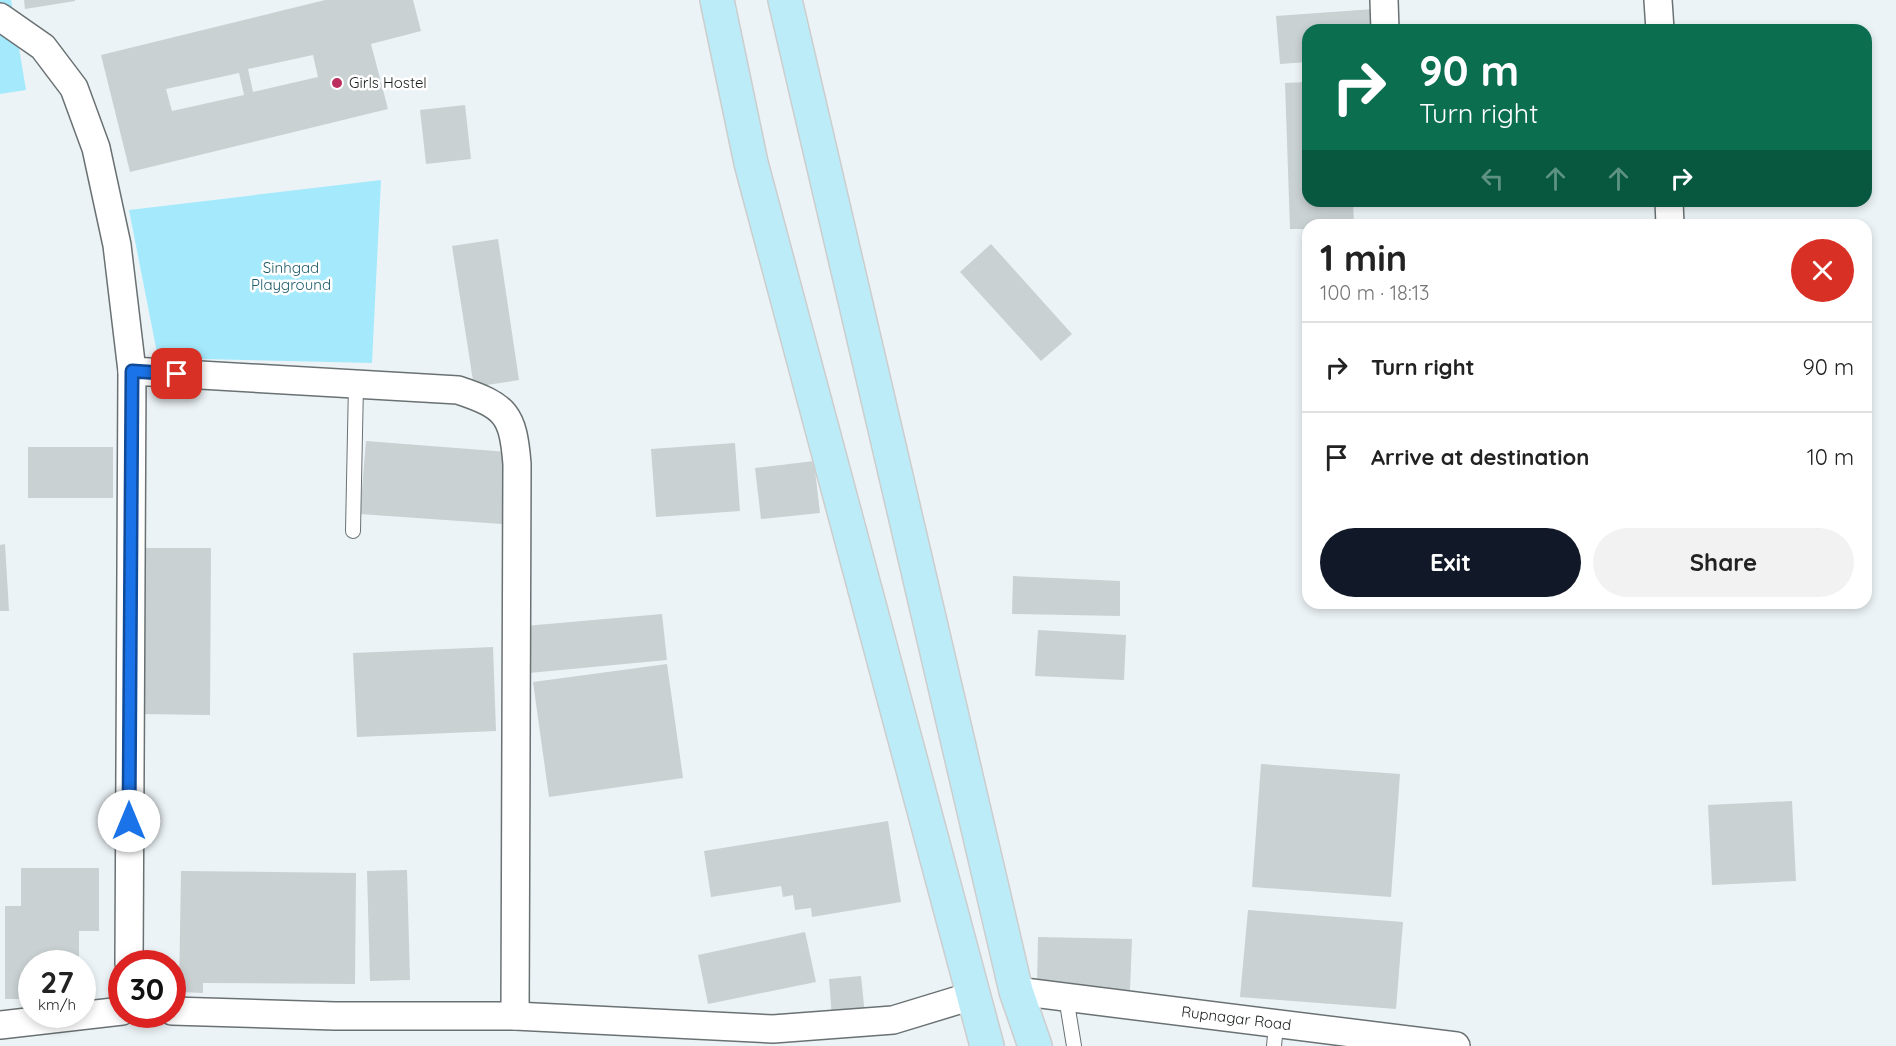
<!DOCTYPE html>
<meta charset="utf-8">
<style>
:root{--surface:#fff;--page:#f2f2f2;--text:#222;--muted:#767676;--line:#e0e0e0;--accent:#111827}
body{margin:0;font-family:Quicksand,sans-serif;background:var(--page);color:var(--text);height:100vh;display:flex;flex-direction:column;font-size:22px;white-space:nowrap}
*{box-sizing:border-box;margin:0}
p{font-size:20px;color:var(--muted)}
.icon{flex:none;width:33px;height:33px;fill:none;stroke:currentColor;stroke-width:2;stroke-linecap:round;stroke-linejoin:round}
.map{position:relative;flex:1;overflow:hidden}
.sheet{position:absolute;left:1302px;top:219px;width:570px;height:390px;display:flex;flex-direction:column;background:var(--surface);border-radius:18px;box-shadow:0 3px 9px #0003}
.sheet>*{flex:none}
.banner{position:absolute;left:1302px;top:24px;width:570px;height:183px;border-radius:18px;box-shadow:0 3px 9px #0003;background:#0b6e4f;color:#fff;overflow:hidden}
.speed{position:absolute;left:18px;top:950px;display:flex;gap:12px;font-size:30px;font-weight:700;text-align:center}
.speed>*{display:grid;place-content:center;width:78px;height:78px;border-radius:50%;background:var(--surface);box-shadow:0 3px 9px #0003;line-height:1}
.speed small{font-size:15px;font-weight:400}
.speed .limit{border:9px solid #d22;background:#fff;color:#111}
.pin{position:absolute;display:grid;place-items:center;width:51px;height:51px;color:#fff;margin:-26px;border-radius:12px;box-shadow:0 3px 9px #0006}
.me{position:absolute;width:66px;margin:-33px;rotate:0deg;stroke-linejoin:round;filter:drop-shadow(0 0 4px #0008)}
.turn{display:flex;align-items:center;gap:21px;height:126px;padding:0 18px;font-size:27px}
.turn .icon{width:78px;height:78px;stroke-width:2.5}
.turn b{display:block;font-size:42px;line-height:51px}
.lanes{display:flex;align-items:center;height:57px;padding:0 18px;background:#0003;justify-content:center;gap:30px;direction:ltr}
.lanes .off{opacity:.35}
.round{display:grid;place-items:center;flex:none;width:63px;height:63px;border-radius:32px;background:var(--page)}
.summary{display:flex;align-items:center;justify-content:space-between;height:102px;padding:0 18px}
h1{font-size:36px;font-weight:700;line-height:45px}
.action{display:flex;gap:12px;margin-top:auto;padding:12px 18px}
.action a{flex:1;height:69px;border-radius:36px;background:var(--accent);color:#fff;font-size:24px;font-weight:700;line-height:69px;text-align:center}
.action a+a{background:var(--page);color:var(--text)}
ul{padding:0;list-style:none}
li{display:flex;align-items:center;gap:18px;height:90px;padding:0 18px;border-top:2px solid var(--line)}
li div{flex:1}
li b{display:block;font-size:22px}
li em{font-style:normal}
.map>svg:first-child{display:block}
.green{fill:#a5eafc}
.building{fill:#c9d1d3;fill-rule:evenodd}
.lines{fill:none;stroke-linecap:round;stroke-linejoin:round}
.lane-casing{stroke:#6a7173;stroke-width:16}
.street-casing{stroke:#6a7173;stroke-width:30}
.primary-casing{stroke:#cdcdcd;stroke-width:36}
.lane{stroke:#fff;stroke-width:14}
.street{stroke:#fff;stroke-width:27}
.primary{stroke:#bbecf8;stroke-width:33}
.route-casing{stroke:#114b97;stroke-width:15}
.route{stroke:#1a73e8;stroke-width:10}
.poi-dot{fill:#bc2e5d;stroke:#fff;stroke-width:2}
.labels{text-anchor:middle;stroke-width:5;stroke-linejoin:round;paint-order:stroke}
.poi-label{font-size:15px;fill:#1a1d1d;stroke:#fff;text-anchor:start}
.park-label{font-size:15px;fill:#1c5a68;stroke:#fff}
.street-label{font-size:15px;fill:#1a1d1d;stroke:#fff}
</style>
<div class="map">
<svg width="1896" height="1046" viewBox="0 0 1896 1046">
<rect width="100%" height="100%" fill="#ecf3f6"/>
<g class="green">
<path d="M0,0H11L26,90L0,94Z"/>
<path d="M381,180L372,363L158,358L129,210Z"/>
</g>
<g class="building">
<path d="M24,0H75V1L25,9Z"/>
<path d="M325,0H413L421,31L371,44L388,109L130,172L101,55ZM313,55L318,77L253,92L248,69ZM239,73L244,95L172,111L166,89Z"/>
<path d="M1374,9L1375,30H1308V62L1280,64L1276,16Z"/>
<path d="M1308,82V201H1353L1354,225H1308V229H1290L1285,83Z"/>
<path d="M465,105L471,159L426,164L420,110Z"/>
<path d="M498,239L519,380L474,387L452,246Z"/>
<path d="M991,244L1072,334L1041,361L960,272Z"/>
<path d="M366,441L508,452L502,524L360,514Z"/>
<path d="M735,443L740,511L656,517L651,449Z"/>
<rect x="28" y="447" width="85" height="51"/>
<path d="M814,461L820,513L761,519L755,468Z"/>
<path d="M5,544L9,611H0V545Z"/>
<path d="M138,548H211L210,715L137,714Z"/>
<path d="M1013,576L1120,581V616L1012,614Z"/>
<path d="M662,614L667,660L529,673L525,626Z"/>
<path d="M1038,630L1126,635L1124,680L1035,676Z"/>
<path d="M493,647L496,731L357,737L353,653Z"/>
<path d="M667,664L683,778L549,797L533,682Z"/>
<path d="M1261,764L1400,774L1391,897L1252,887Z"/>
<path d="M1792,801L1796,881L1712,885L1708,805Z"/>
<path d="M888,821L901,902L812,917L811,908L795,910L793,895L783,897L781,886L711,897L704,851Z"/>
<path d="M21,868H99V931H79V963H32V999H5V906H21Z"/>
<path d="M407,870L410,980L370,981L367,871Z"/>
<path d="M181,871L356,873L355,984L203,983V993L179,992Z"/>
<path d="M1248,910L1403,922L1396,1009L1240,997Z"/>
<path d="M805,932L816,982L708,1004L698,955Z"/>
<path d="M1038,937L1132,939L1130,990L1037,987Z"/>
<path d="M861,976L865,1015L832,1018L829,979Z"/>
</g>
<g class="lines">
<g class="lane-casing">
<g id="lane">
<path d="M353,531L356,384"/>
<path d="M1066,997L1074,1046"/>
<path d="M1274,1046L1276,1025"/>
</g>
</g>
<g class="street-casing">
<g id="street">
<path d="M1384,0L1385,30"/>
<path d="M1658,0L1660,30"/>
<path d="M0,17L43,47L74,88L96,148L117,245L132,371L458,390C506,406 513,414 517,464L515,1016"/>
<path d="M1669,201L1670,225"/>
<path d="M129,963L132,371"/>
<path id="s1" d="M1016,991L1456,1046"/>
<path d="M172,1011L335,1016H515L773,1029L893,1020L975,995"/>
<path d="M0,1025L122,1011"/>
</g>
</g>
<g class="primary-casing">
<g id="primary">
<path d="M717,0L751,163L987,1046"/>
<path d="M785,0L1016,991L1035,1046"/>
</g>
</g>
<use href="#lane" class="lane"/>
<use href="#street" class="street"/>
<use href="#primary" class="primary"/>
</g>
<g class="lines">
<g class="route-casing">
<path id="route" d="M129,821L132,371L177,374"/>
</g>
<use href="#route" class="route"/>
</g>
<circle class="poi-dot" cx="337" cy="83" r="6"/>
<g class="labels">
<g class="poi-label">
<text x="349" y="88">Girls Hostel</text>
</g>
<g class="park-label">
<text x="291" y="273">Sinhgad<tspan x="291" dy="17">Playground</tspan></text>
</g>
<g class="street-label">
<text dy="5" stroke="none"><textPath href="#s1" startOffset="222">Rupnagar Road</textPath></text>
</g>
</g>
</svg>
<div class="speed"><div>27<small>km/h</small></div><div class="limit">30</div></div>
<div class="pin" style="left:177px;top:374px;background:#d93025"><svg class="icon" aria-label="arrive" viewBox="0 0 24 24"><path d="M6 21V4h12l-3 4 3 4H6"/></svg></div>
<svg class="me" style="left:129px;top:821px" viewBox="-20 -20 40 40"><circle r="19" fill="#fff"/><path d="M0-13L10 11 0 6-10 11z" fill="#1a73e8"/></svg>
<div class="banner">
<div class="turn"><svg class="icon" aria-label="right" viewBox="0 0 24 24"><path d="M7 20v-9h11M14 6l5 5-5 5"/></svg><div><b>90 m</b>Turn right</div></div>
<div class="lanes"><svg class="icon off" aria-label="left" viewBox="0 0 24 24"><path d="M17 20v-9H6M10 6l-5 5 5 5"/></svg><svg class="icon off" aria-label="ahead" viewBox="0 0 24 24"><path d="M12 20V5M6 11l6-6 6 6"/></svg><svg class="icon off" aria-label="ahead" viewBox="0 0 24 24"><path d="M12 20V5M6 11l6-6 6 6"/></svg><svg class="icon" aria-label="right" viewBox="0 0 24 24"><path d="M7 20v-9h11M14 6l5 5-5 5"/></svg></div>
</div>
<section class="sheet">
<div class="summary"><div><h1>1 min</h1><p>100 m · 18:13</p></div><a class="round" style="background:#d93025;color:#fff"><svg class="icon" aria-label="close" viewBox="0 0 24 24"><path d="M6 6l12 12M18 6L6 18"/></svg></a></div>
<ul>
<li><svg class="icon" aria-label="right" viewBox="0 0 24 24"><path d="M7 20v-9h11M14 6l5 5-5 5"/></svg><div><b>Turn right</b></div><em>90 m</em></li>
<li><svg class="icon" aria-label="arrive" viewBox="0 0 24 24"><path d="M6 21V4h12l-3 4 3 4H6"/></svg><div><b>Arrive at destination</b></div><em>10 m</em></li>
</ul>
<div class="action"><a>Exit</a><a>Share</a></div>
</section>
</div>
